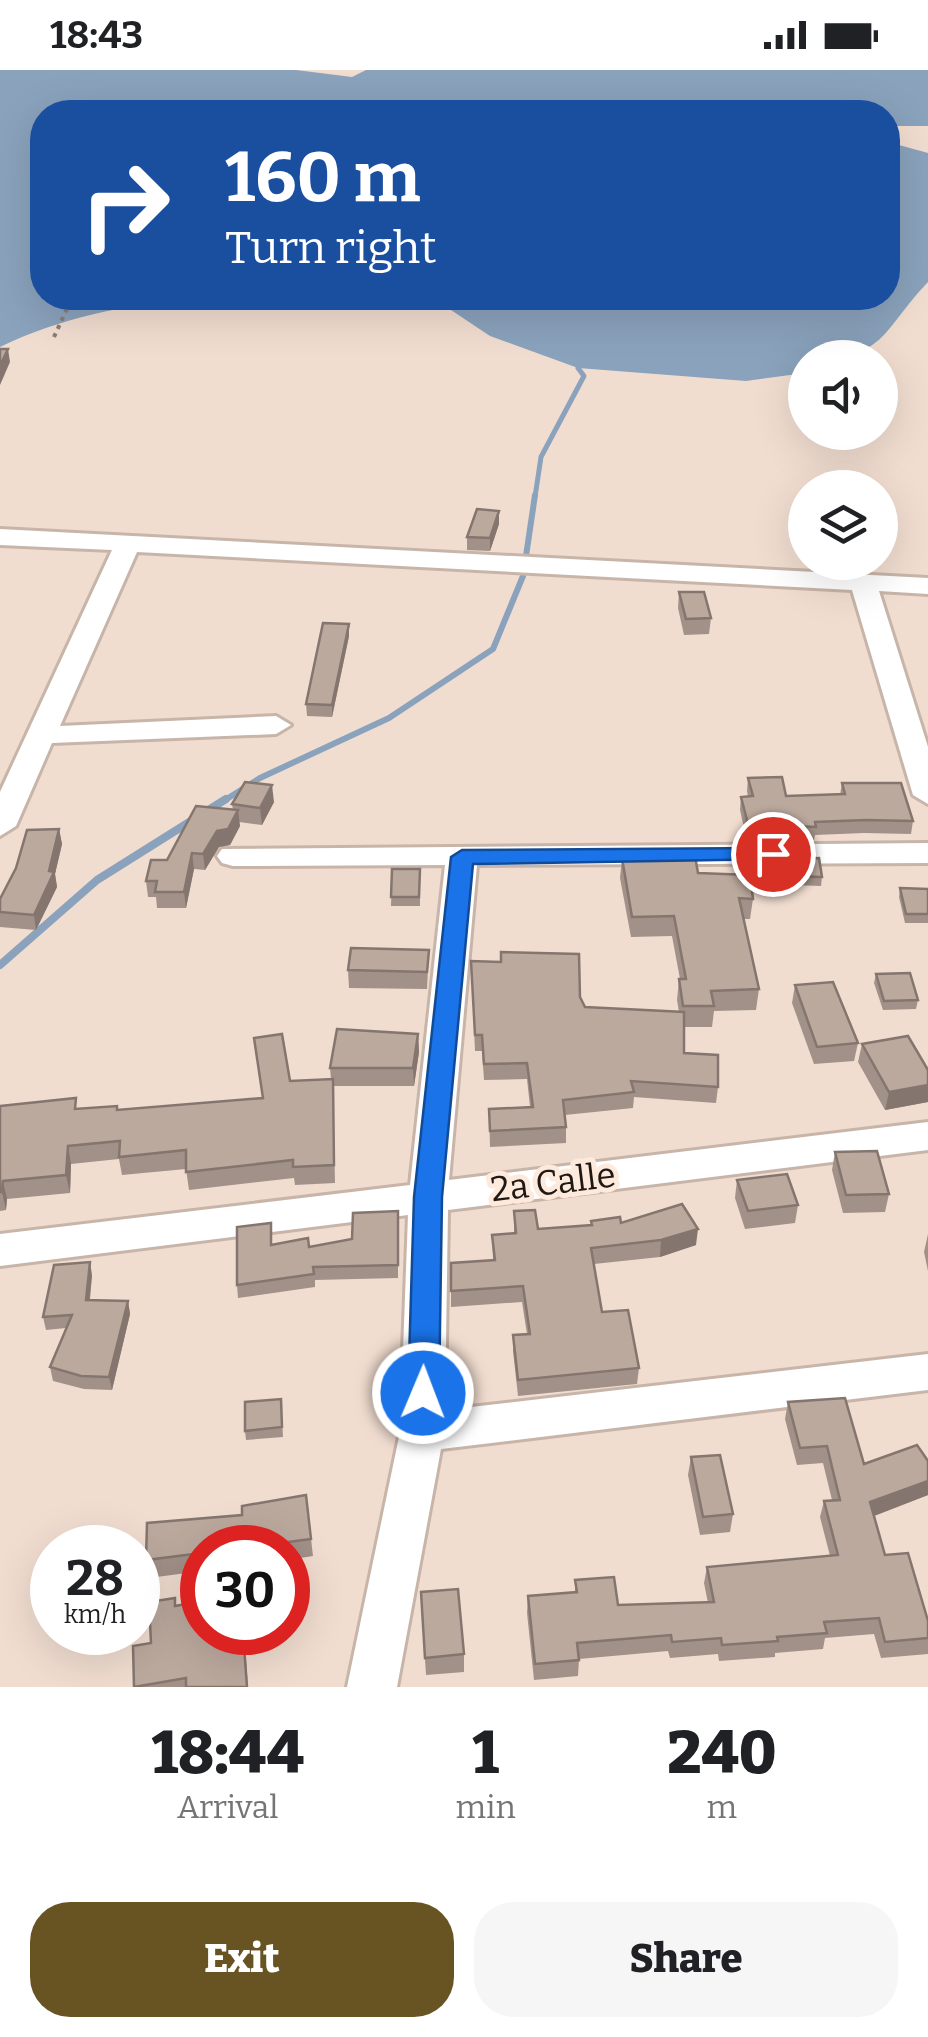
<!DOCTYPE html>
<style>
:root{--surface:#fff;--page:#f6f6f6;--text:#202124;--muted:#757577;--accent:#685322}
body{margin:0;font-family:Bitter,serif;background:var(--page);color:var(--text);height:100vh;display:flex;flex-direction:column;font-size:38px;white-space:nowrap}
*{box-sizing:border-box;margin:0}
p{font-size:32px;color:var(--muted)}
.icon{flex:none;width:55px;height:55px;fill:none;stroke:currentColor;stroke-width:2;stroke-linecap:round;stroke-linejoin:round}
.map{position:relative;height:1617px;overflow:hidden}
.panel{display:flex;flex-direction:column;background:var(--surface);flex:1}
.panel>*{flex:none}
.hud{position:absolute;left:30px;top:30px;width:870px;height:210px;border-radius:40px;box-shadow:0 10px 40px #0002;background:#1a4fa0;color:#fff;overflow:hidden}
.buttons{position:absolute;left:788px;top:270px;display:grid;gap:20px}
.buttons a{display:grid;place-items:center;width:110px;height:110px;border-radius:50%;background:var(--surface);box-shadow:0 10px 40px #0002;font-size:50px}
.speed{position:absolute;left:30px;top:1455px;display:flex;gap:20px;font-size:50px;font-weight:700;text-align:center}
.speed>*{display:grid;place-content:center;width:130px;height:130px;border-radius:50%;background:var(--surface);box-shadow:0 10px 40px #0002;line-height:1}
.speed small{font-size:25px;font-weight:400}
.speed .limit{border:15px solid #d22;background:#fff;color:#111}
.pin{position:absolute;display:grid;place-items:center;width:85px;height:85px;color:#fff;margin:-42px;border:5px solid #fff;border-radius:50%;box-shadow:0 2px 10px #0007}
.me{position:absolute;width:110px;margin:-55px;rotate:1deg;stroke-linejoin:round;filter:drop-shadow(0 0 8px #0008)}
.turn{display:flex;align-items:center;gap:35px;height:210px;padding:0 30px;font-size:45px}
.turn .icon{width:130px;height:130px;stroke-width:2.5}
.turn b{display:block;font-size:70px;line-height:85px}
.eta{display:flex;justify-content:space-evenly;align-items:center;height:170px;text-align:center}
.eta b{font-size:60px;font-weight:800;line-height:70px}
.action{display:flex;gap:20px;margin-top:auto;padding:20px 30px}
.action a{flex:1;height:115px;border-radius:40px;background:var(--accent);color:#fff;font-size:40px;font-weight:800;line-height:115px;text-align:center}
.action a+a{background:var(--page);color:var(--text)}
.status{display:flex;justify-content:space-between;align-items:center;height:70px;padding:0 50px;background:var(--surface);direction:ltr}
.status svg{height:28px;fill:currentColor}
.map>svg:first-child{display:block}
.water{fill:#8aa2bc}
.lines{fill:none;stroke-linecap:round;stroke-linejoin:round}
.stream-far2{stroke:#8aa2bc;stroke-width:5}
.stream-far1{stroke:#8aa2bc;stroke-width:6}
.stream{stroke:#8aa2bc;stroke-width:8}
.street-casing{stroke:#c8b5a9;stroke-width:6}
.path{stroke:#8a7d74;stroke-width:4;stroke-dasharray:4 5;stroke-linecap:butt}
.street{fill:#fff;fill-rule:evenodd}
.wall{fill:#a29188}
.shaded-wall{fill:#84766f}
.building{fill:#bca99e;stroke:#84766f;stroke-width:2.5}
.route{fill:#1a73e8;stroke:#114b97;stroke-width:2.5}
.labels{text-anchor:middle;stroke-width:10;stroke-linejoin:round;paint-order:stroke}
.near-street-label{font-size:35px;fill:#1f1813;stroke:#feeadd}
</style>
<div class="status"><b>18:43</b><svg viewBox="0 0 49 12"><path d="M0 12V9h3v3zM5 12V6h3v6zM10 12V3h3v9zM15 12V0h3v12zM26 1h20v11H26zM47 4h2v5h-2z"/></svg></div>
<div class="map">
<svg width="928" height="1617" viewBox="0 0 928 1617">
<rect width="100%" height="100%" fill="#f1ddd0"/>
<g class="water">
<path d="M0,0H296L352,7L366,0H928V56H888V42H42V228H191C125,235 60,248 0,277Z"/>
<path d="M888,72L928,83V212C878,265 888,288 805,288V303L746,311L578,298L490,266L436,230L421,228H888Z"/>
</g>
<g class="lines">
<path class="stream-far2" d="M535,427L541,387L584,306L578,298"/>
<g class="stream-far1">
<path d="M526,486L535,425"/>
<path d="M222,732L260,708L389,648L493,579L523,506"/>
</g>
<path class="stream" d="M0,895L97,810L226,729"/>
<g class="street-casing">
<g id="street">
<path d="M0,459L928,508V524L879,521L928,677V734L913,725L852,520L137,482L60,656L276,646L291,655L276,664L52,673L16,756L0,766V722L112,480L0,475Z"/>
<path d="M928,773V793L477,795L449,1110L928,1052V1080L448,1140L445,1340L928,1284V1320L441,1379L397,1617H347L400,1362L408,1145L0,1196V1164L410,1115L445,795L233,796L222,793L217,786L222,779Z"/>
</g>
</g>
<path class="path" d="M54,267L70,232L65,228"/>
<use href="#street" class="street"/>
</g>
<g class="wall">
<path d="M499,441V454L490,481L467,480V467Z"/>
<path d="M679,522L711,548L709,564L684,565L678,538Z"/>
<path d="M349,566L332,647L307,646L306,634Z"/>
<path d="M748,708L786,726L840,725L842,713L913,751L911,764L864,763L815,765L814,770L746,767L740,740L741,727H748L747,721Z"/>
<path d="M274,732L262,755L239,752L240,756L230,775L219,777L205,800L194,799L186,838H157L156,827H148L146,811L167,790L233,740L232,734Z"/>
<path d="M59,759L62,774L55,804L57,817L36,860L0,857V842Z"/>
<path d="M622,788L698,803L753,829L750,849H743L759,919L756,940L714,941L712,957H684V983L718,1017L716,1033L634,1027L633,1038L565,1045L566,1057V1073L490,1077L489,1039L530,1037L527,1009L484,1010L482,981H475L471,891L580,927L585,937L679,942L677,930L679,909H680L672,866L631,867L620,808Z"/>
<path d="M791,789L822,807L821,816L792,815L790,797Z"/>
<path d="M392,799H420V836H391Z"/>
<path d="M900,818L928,819V853H905L899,827Z"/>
<path d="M429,880L427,919L349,918L348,900Z"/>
<path d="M876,904L918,930L916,939L883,940L874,913Z"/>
<path d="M795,915L858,973L854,991L814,994L792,933Z"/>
<path d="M418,964L419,982L414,1016H333L335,1113L295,1115L294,1108L189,1120L186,1099L122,1105L119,1089L71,1094L70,1123L7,1129L6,1140L0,1141V1036L118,1040L262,1028L290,1011L331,1009L330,998Z"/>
<path d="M862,974L928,1000V1032L885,1040L858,992Z"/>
<path d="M835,1082L889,1124L885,1142L843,1143L832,1100Z"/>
<path d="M737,1110L798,1135L795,1153L745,1159L735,1128Z"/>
<path d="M398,1141V1208L315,1210V1217L238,1228L237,1215L272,1175L309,1177L352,1169Z"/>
<path d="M514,1141L538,1159L591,1155V1151L621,1153L696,1175L660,1187L594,1194L602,1242L639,1298L637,1314L518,1326L513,1281V1265L527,1264L522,1232L451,1237V1193L493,1190L492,1165L514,1163Z"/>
<path d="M928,1164V1201L924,1182Z"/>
<path d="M92,1205L90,1230L128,1231L130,1244L112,1320L84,1319L53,1311L50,1297L66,1258L46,1260L43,1247Z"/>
<path d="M281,1329L283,1367L246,1370L245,1361Z"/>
<path d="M788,1332L864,1394L928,1425L874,1446L885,1485L928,1551V1584L881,1588L874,1564L825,1568L823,1579L775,1583V1587L719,1591L718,1584L670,1588L668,1581L579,1589L578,1606L534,1610L527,1543L528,1526L575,1522V1510L618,1535L708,1533L704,1513L707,1497L830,1486L820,1447L824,1431L832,1430L823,1393L797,1395L785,1349Z"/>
<path d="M691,1387L733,1444L730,1462L700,1465L688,1405Z"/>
<path d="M306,1425L313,1486L288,1490V1478H202V1501L149,1508L146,1490L147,1453L242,1445V1436Z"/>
<path d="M421,1522L464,1584V1602L426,1605Z"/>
<path d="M175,1528L176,1535L202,1562H244L248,1617H134L151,1573Z"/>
</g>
<g class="shaded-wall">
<path d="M8,279L10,292L0,315V296Z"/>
<path d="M499,441V454L490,481V468Z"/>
<path d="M349,554V566L332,647V635Z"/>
<path d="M272,715L274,732L262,755L260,738Z"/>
<path d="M238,740L240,756L230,775L219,777L205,800L203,784L217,761Z"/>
<path d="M59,759L62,774L55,804L57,817L36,860L34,845L49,801Z"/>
<path d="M192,783L194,799L186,838L184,822Z"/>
<path d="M418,964L419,982L414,1016L413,998Z"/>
<path d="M928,1015V1032L885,1040L889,1022Z"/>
<path d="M68,1076L71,1094L70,1123L66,1105Z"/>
<path d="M3,1111L7,1129L6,1140L2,1122Z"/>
<path d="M698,1159L696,1175L660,1187L661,1170Z"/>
<path d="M90,1192L92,1205L88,1243L86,1230Z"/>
<path d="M128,1231L130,1244L112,1320L109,1307Z"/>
<path d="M928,1411V1425L866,1449L870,1432Z"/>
</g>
<g class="building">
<path d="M0,279H8L0,296Z"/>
<path d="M477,439L499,441L490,468L467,467Z"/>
<path d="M679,522H704L711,548L686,549Z"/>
<path d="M323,553L349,554L332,635L306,634Z"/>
<path d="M782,707L786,726L845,724L842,713H901L913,751L866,750L815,752L816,757L748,754L741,727L753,726L748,708Z"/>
<path d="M245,712L272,715L260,738L232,734Z"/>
<path d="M196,736L238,740L228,759L217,761L203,784L192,783L184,822H155L157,811H146L151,790H167Z"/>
<path d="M59,759L49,801L54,802L34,845L0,842V829L16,798L27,760Z"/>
<path d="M695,786L698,803L750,805L753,829L739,828L759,919L711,921L714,936H683L679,909H686L674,846L632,847L622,788Z"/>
<path d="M819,788L822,807L794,806L791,789Z"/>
<path d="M392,799H420L419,827H391Z"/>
<path d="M900,818L928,819V844H906Z"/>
<path d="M351,878L429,880L427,902L348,900Z"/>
<path d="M501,882L579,884L580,927L585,937L684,942V983L718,985V1017L631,1011L634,1022L563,1030L566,1057L490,1061L489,1039L533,1037L527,993L484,994L482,965H475L471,891L501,892Z"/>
<path d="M910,903L918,930L884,931L876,904Z"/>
<path d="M833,912L858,973L817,977L795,915Z"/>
<path d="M337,959L418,964L413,998H330Z"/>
<path d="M282,964L290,1011L333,1009L334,1095L293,1097V1090L186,1102V1080L119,1087L120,1071L68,1076L66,1105L3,1111L2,1122H0V1036L76,1028L75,1039L117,1036V1040L263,1028L254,968Z"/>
<path d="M908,966L928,1000V1015L889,1022L862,974Z"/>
<path d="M877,1081L889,1124L846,1125L835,1082Z"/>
<path d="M787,1104L798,1135L748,1141L737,1110Z"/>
<path d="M682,1134L698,1159L661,1170L591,1178L602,1242L628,1240L639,1298L518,1310L513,1265L530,1264L523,1216L451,1221V1193L495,1190L492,1165L516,1163L514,1141L535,1140L538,1159L592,1155L591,1151L620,1147L621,1153Z"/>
<path d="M398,1141V1195L313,1197L314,1204L237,1215V1157L271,1153V1175L308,1168L309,1177L352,1169L353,1143Z"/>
<path d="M90,1192L86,1230L128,1231L109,1307L81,1306L50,1297L72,1245L43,1247L54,1195Z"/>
<path d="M845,1328L864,1394L917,1375L928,1391V1411L870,1432L885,1485L908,1483L928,1551V1568L885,1572L879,1548L824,1552L827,1563L777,1567L778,1571L722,1575L721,1568L672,1572L671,1565L577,1573L579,1590L535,1594L528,1526L577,1522L575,1510L614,1507L618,1535L714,1532L707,1497L838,1485L824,1431L840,1430L827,1376L800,1378L788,1332Z"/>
<path d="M281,1329L282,1357L245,1361V1332Z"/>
<path d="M720,1385L733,1444L703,1447L691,1387Z"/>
<path d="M306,1425L311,1469L243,1478H202V1483L146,1490L147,1453L242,1445V1436Z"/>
<path d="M458,1519L464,1584L425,1588L421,1522Z"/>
<path d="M175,1528V1536L202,1531V1562H243L247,1617H186V1608L134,1617L133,1576L151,1573L149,1532Z"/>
</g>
<path class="route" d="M773,778L781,780V789L473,794L442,1127L439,1323L434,1332L423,1336L412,1332L408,1323L414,1127L451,787L462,780Z"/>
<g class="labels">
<g class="near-street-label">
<text transform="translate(553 1112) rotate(-7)" y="12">2a Calle</text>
</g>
</g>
</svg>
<div class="buttons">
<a><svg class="icon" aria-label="sound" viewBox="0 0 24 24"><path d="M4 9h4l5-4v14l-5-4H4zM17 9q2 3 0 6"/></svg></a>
<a><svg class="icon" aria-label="layers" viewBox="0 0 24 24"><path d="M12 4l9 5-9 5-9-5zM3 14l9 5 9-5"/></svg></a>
</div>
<div class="speed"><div>28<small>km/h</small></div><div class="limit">30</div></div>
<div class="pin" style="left:773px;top:784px;background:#d93025"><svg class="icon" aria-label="arrive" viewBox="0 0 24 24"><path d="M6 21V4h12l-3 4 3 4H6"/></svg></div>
<svg class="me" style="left:423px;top:1323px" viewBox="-20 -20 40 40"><circle r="17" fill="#1a73e8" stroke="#fff" stroke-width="3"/><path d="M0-11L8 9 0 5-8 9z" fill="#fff"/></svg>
<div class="hud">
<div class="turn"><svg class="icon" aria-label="right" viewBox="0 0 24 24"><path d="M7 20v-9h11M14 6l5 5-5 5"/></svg><div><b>160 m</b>Turn right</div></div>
</div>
</div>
<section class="panel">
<div class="eta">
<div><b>18:44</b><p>Arrival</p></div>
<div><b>1</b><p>min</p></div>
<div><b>240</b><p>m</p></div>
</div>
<div class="action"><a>Exit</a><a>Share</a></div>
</section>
